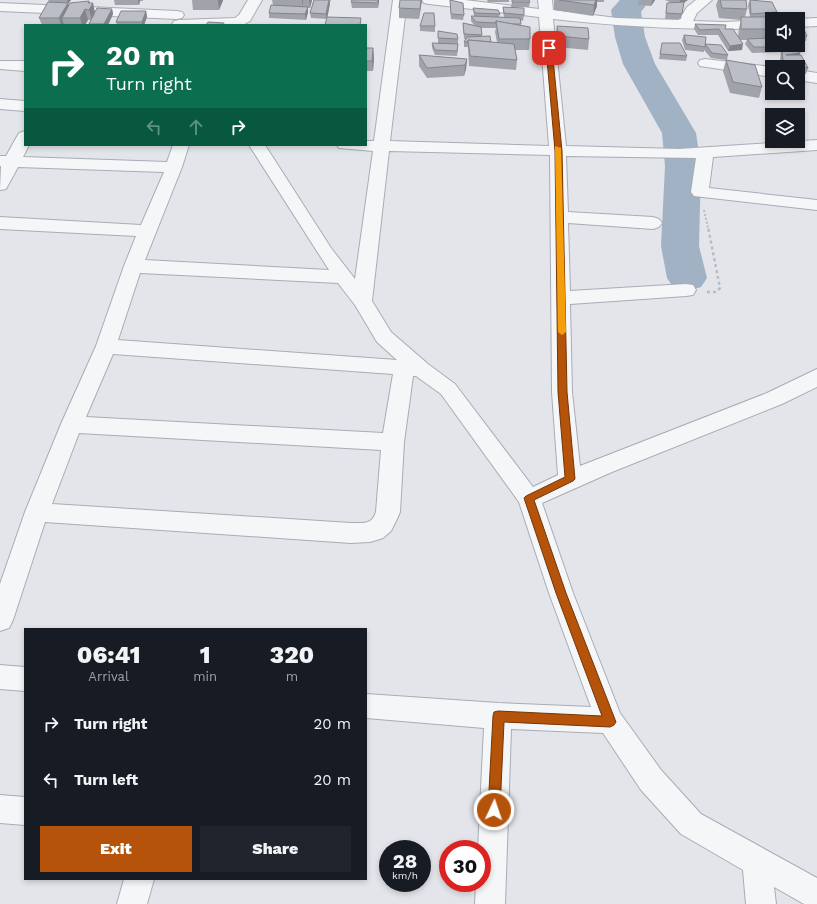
<!DOCTYPE html>
<style>
:root{--surface:#171b24;--page:#20242c;--text:#f1f3f6;--muted:#9ea1a6;--accent:#b45309}
body{margin:0;font-family:"Work Sans",sans-serif;background:var(--page);color:var(--text);height:100vh;display:flex;flex-direction:column;font-size:15px;white-space:nowrap}
*{box-sizing:border-box;margin:0}
p{font-size:13px;color:var(--muted)}
.icon{flex:none;width:22px;height:22px;fill:none;stroke:currentColor;stroke-width:2;stroke-linecap:round;stroke-linejoin:round}
.map{position:relative;flex:1;overflow:hidden}
.side{position:absolute;left:24px;top:628px;width:343px;height:252px;display:flex;flex-direction:column;background:var(--surface);border-radius:0px;box-shadow:0 2px 6px #0003}
.side>*{flex:none}
.guide{position:absolute;left:24px;top:24px;width:343px;height:122px;border-radius:0px;box-shadow:0 2px 6px #0003;background:#0b6e4f;color:#fff;overflow:hidden}
.fabs{position:absolute;left:765px;top:12px;display:grid;gap:8px}
.fabs a{display:grid;place-items:center;width:40px;height:40px;border-radius:0px;background:var(--surface);box-shadow:0 2px 6px #0003;font-size:20px}
.speed{position:absolute;left:379px;top:840px;display:flex;gap:8px;font-size:20px;font-weight:700;text-align:center}
.speed>*{display:grid;place-content:center;width:52px;height:52px;border-radius:50%;background:var(--surface);box-shadow:0 2px 6px #0003;line-height:1}
.speed small{font-size:10px;font-weight:400}
.speed .limit{border:6px solid #d22;background:#fff;color:#111}
.pin{position:absolute;display:grid;place-items:center;width:34px;height:34px;color:#fff;margin:-17px;border-radius:8px;box-shadow:0 2px 6px #0006}
.me{position:absolute;width:44px;margin:-22px;rotate:3deg;stroke-linejoin:round;filter:drop-shadow(0 0 3px #0008)}
.turn{display:flex;align-items:center;gap:14px;height:84px;padding:0 16px;font-size:18px}
.turn .icon{width:52px;height:52px;stroke-width:2.5}
.turn b{display:block;font-size:28px;line-height:34px}
.lanes{display:flex;align-items:center;height:38px;padding:0 16px;background:#0003;justify-content:center;gap:20px;direction:ltr}
.lanes .off{opacity:.35}
.eta{display:flex;justify-content:space-evenly;align-items:center;height:68px;text-align:center}
.eta b{font-size:24px;font-weight:800;line-height:28px}
.cta{display:flex;gap:8px;margin-top:auto;padding:8px 16px}
.cta a{flex:1;height:46px;border-radius:0px;background:var(--accent);color:#fff;font-size:16px;font-weight:800;line-height:46px;text-align:center}
.cta a+a{background:var(--page);color:var(--text)}
ul{padding:0;list-style:none}
li{display:flex;align-items:center;gap:12px;height:56px;padding:0 16px}
li div{flex:1}
li b{display:block;font-size:15px}
li em{font-style:normal}
.map>svg:first-child{display:block}
.lines{fill:none;stroke-linecap:round;stroke-linejoin:round}
.river{fill:#a2b2c5;fill-rule:evenodd}
.minor-casing{stroke:#a9acb4;stroke-width:2}
.path-far1{stroke:#b9bcc1;stroke-width:2;stroke-dasharray:2 2;stroke-linecap:butt}
.path{stroke:#b9bcc1;stroke-width:2.5;stroke-dasharray:3 3;stroke-linecap:butt}
.minor{fill:#f5f6f8;fill-rule:evenodd}
.wall{fill:#a1a3aa;fill-rule:evenodd}
.shaded-wall{fill:#83858b}
.building{fill:#bbbec6;stroke:#83858b}
.route{fill:#b45309;stroke:#753606}
.slow{fill:#f59e0b}
</style>
<div class="map">
<svg width="817" height="904" viewBox="0 0 817 904">
<rect width="100%" height="100%" fill="#e3e5ea"/>
<g class="lines">
<path class="river" d="M620,0H650L641,12L645,37L655,64L696,133L701,166L699,246L707,278L701,287L687,291L673,287L667,278L661,246L665,166L662,133L623,64L615,37L611,10Z"/>
<g class="minor-casing">
<g id="minor">
<path d="M248,0H262L250,21L243,25L172,24L174,21L179,20L235,18L239,15Z"/>
<path d="M393,0H407L390,141L549,146L539,17L429,4L424,3L422,0H465L539,9L538,0H552L553,10L617,18L679,20L687,7L696,0H712L697,13L693,21L723,22L772,20V28C698,31 627,27 553,19L566,146L679,149L817,140V150L713,157L709,188L817,200V210L694,196L691,192L696,158L566,156L568,212L653,217L659,219L662,223L659,227L653,229L568,223L570,291L686,284L693,285L696,290L693,295L686,296L570,304L572,392L580,466L767,393L817,369V387L782,404L612,472L542,503L573,593L620,713L661,770L701,814L817,878V904H804L774,887L776,904H746L743,870L681,834L641,790L603,733L511,729L505,904H475L476,883H482V849H478L484,728L366,718V694L498,703L591,707L549,593L519,502L441,394L416,376H413L404,442L400,512L397,519L391,531L383,538L370,542L351,543L45,522L13,620L9,628L0,631V584L25,512L61,424L96,346L124,266L136,236L0,229V217L141,225L164,172L18,167L6,189L0,190L1,166H0V156H6L19,133L25,131V145H29L23,157L167,162L173,145H189L182,167L145,260L329,270L249,145H265L331,248L355,279L373,151L339,148L337,145H366V141H374ZM389,151L550,155L552,392L558,475L533,487L455,384L428,364L391,332L372,301ZM140,273L338,283L355,305L377,342L397,360L118,340ZM113,354L393,374L383,433L86,417ZM79,433L381,450L376,512C372,525 363,523 351,523L52,504Z"/>
<path d="M0,3L177,11L182,12L184,15L182,18L177,19L0,11Z"/>
<path d="M817,18V26L798,27L797,19Z"/>
<path d="M705,59L772,67V77L700,66L698,63L700,60Z"/>
<path d="M0,61H25V71L0,69Z"/>
<path d="M798,70L817,73V83L798,80Z"/>
<path d="M0,99L25,101V111L0,109Z"/>
<path d="M0,665L25,667V691L0,689Z"/>
<path d="M0,795L25,797V825L0,823Z"/>
<path d="M124,879H154L147,904H117Z"/>
</g>
</g>
<path class="path-far1" d="M704,210L708,228"/>
<path class="path" d="M707,292H716L720,288L708,227"/>
<use href="#minor" class="minor"/>
</g>
<g class="wall">
<path d="M48,0H71L68,4L69,5L89,1L90,3H93L95,12L112,9L113,14L108,25H89V24L91,20H88L85,25H42L39,18L49,2Z"/>
<path d="M114,0H143V1H140L139,5H115Z"/>
<path d="M192,0H223V1L219,10H193Z"/>
<path d="M272,0H312L310,8H308V12L306,20L269,18V13L273,5Z"/>
<path d="M314,0H331L330,2L327,19L311,18L310,13Z"/>
<path d="M422,0L419,19L399,18V8Z"/>
<path d="M450,0L464,15L463,20L451,19Z"/>
<path d="M487,0H509V2H488Z"/>
<path d="M554,0H604V2H597V6L593,16L554,10Z"/>
<path d="M639,0H655L651,6L638,5Z"/>
<path d="M665,0H688L684,3L681,19H665L667,3H672Z"/>
<path d="M718,0H746L747,9L745,17H750L748,5L750,0L777,12L775,17H770L772,19V45L781,46L782,45H798L800,55L808,68L806,74L798,72V67H781L780,60L781,52L752,53L745,44L747,40H740L742,50L728,51L718,35H698L694,29L695,24L725,29L738,37L739,28L741,20L719,18L716,5Z"/>
<path d="M379,1L378,8H352L351,2Z"/>
<path d="M512,2H530L529,7H513L524,15L523,21L520,20L521,26L530,39L529,50H515L517,60L516,70L469,66L468,47H464V42L466,39H464L463,23L474,25L471,21V16H474L473,8L500,14L499,17H504L503,12V7H511ZM481,28H496L495,32L497,42H491L482,37Z"/>
<path d="M146,11L147,17L144,25H117L116,22Z"/>
<path d="M420,26H435V32L420,31Z"/>
<path d="M557,26L589,39L588,50L557,47L556,37Z"/>
<path d="M798,27L807,36L806,41H798Z"/>
<path d="M438,31L458,39V49L457,56L435,55L432,48V43H438Z"/>
<path d="M684,35L705,44L728,55L727,60L762,87L759,98L730,93L723,71L726,60L711,58L704,50V52L685,50L682,40Z"/>
<path d="M662,43L687,56L686,61L659,59Z"/>
<path d="M366,48H373L374,58L373,71H366Z"/>
<path d="M419,55L467,59L466,69L464,76L427,78L419,66Z"/>
</g>
<g class="shaded-wall">
<path d="M67,0H71L68,4L71,13L62,18L64,25H61L59,18L68,3Z"/>
<path d="M138,0H140V1L139,5Z"/>
<path d="M218,0H223L219,10Z"/>
<path d="M302,0H303V10Z"/>
<path d="M309,0H312L310,8Z"/>
<path d="M329,0L330,4L327,19L326,14Z"/>
<path d="M378,0H379V1L378,8Z"/>
<path d="M421,0H422L419,19L420,9Z"/>
<path d="M596,0H597V6L593,16L594,5Z"/>
<path d="M653,0H655L651,6L652,1Z"/>
<path d="M680,0H688L679,5Z"/>
<path d="M89,1L91,7L93,3L95,14L92,20L89,10L88,3Z"/>
<path d="M308,7V12L306,20L305,14Z"/>
<path d="M85,9L88,20L85,25H82L80,18Z"/>
<path d="M112,9L113,14L108,25H104V24Z"/>
<path d="M146,11L147,17L144,25H142V22Z"/>
<path d="M743,44L742,50L728,51L730,46Z"/>
<path d="M373,48L374,58L373,71L372,61Z"/>
<path d="M800,53L799,58L786,55Z"/>
<path d="M467,59L466,69L464,76L465,65Z"/>
</g>
<g class="building">
<path d="M314,0H329L326,14L310,13Z"/>
<path d="M352,0H378L377,3L351,2Z"/>
<path d="M400,0H421L420,9L399,8Z"/>
<path d="M450,0L463,3L464,15L451,14Z"/>
<path d="M512,0H529L530,2H512Z"/>
<path d="M559,0H596L594,5Z"/>
<path d="M720,0H746L747,9L722,8Z"/>
<path d="M750,0L772,2L777,12L751,14Z"/>
<path d="M89,1L88,3H93L89,10L85,9L80,18H62L70,3Z"/>
<path d="M48,2L68,3L59,18H39Z"/>
<path d="M684,2L682,14L666,13L667,3Z"/>
<path d="M271,5L308,7L305,14L269,13Z"/>
<path d="M503,7L524,8V15L504,13Z"/>
<path d="M97,8L112,9L104,24H89Z"/>
<path d="M473,8L498,10L500,14L475,13Z"/>
<path d="M121,11H146L142,22H116Z"/>
<path d="M424,13H434L435,26H420Z"/>
<path d="M471,16L520,18L521,24H510L496,21V23L476,22Z"/>
<path d="M327,17L361,18L360,25H325Z"/>
<rect x="741" y="17" width="31" height="12"/>
<path d="M496,21L530,27V39H499Z"/>
<path d="M208,22L224,23L223,25H206Z"/>
<path d="M463,23L481,27L482,35L464,34Z"/>
<path d="M695,24L726,25L725,29H733L743,44L730,46L719,29L700,30Z"/>
<path d="M557,26L588,28L589,39L558,36Z"/>
<path d="M798,27H803L807,36H798Z"/>
<path d="M438,31L457,34L458,39L438,38Z"/>
<path d="M684,35L706,37L705,47L686,44Z"/>
<path d="M490,36L491,42L468,40V42H464L467,37Z"/>
<path d="M772,38V45H781L782,47H754L747,39Z"/>
<path d="M468,40L514,44L517,60L470,56Z"/>
<path d="M432,43L458,44L457,51L435,50Z"/>
<path d="M662,43H680L687,56L660,54Z"/>
<path d="M705,44L721,45L728,55L712,53Z"/>
<path d="M798,44L800,53L786,55H801L808,68L784,64L782,54V45H798Z"/>
<path d="M366,48H373L372,61H366Z"/>
<path d="M419,55L467,59L465,65L427,68Z"/>
<path d="M726,60L755,65L762,87L733,82Z"/>
</g>
<path class="route" d="M549,46L552,48L562,151L567,392L575,479L573,481L534,500L566,593L616,722L614,725L610,727L504,722L500,810L498,814L494,816L490,814L488,810L493,716L494,712L498,711L602,716L556,593L524,498L526,496L565,477L558,392L555,151L546,48Z"/>
<path class="slow" d="M555,146L561,148L566,332L562,335L558,332Z"/>
</svg>
<div class="fabs">
<a><svg class="icon" aria-label="sound" viewBox="0 0 24 24"><path d="M4 9h4l5-4v14l-5-4H4zM17 9q2 3 0 6"/></svg></a>
<a><svg class="icon" aria-label="search" viewBox="0 0 24 24"><circle cx="10" cy="10" r="6"/><path d="M15 15l6 6"/></svg></a>
<a><svg class="icon" aria-label="layers" viewBox="0 0 24 24"><path d="M12 4l9 5-9 5-9-5zM3 14l9 5 9-5"/></svg></a>
</div>
<div class="speed"><div>28<small>km/h</small></div><div class="limit">30</div></div>
<div class="pin" style="left:549px;top:48px;background:#d93025"><svg class="icon" aria-label="arrive" viewBox="0 0 24 24"><path d="M6 21V4h12l-3 4 3 4H6"/></svg></div>
<svg class="me" style="left:494px;top:810px" viewBox="-20 -20 40 40"><circle r="17" fill="#b45309" stroke="#fff" stroke-width="3"/><path d="M0-11L8 9 0 5-8 9z" fill="#fff"/></svg>
<div class="guide">
<div class="turn"><svg class="icon" aria-label="right" viewBox="0 0 24 24"><path d="M7 20v-9h11M14 6l5 5-5 5"/></svg><div><b>20 m</b>Turn right</div></div>
<div class="lanes"><svg class="icon off" aria-label="left" viewBox="0 0 24 24"><path d="M17 20v-9H6M10 6l-5 5 5 5"/></svg><svg class="icon off" aria-label="ahead" viewBox="0 0 24 24"><path d="M12 20V5M6 11l6-6 6 6"/></svg><svg class="icon" aria-label="right" viewBox="0 0 24 24"><path d="M7 20v-9h11M14 6l5 5-5 5"/></svg></div>
</div>
<section class="side">
<div class="eta">
<div><b>06:41</b><p>Arrival</p></div>
<div><b>1</b><p>min</p></div>
<div><b>320</b><p>m</p></div>
</div>
<ul>
<li><svg class="icon" aria-label="right" viewBox="0 0 24 24"><path d="M7 20v-9h11M14 6l5 5-5 5"/></svg><div><b>Turn right</b></div><em>20 m</em></li>
<li><svg class="icon" aria-label="left" viewBox="0 0 24 24"><path d="M17 20v-9H6M10 6l-5 5 5 5"/></svg><div><b>Turn left</b></div><em>20 m</em></li>
</ul>
<div class="cta"><a>Exit</a><a>Share</a></div>
</section>
</div>
